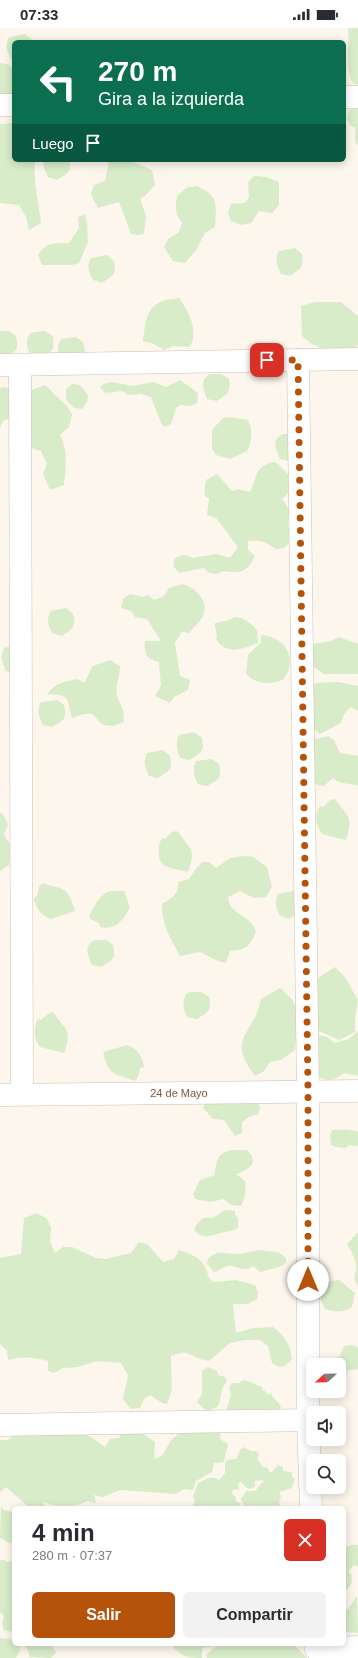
<!DOCTYPE html>
<html lang="es">
<meta charset="utf-8">
<style>
:root{--surface:#fff;--page:#f2f2f3;--text:#2b2b33;--muted:#7c7c81;--accent:#b45309}
body{margin:0;font-family:Helvetica,sans-serif;background:var(--page);color:var(--text);height:100vh;display:flex;flex-direction:column;font-size:15px;white-space:nowrap}
*{box-sizing:border-box;margin:0}
p{font-size:13px;color:var(--muted)}
.icon{flex:none;width:22px;height:22px;fill:none;stroke:currentColor;stroke-width:2;stroke-linecap:round;stroke-linejoin:round}
.map{position:relative;flex:1;overflow:hidden}
.drawer{position:absolute;left:12px;top:1478px;width:334px;height:140px;display:flex;flex-direction:column;background:var(--surface);border-radius:6px;box-shadow:0 2px 10px #0003}
.drawer>*{flex:none}
.hud{position:absolute;left:12px;top:12px;width:334px;height:122px;border-radius:6px;box-shadow:0 2px 10px #0003;background:#0b6e4f;color:#fff;overflow:hidden}
.needle{width:26px;rotate:248deg}
.buttons{position:absolute;left:306px;top:1330px;display:grid;gap:8px}
.buttons a{display:grid;place-items:center;width:40px;height:40px;border-radius:6px;background:var(--surface);box-shadow:0 2px 10px #0003;font-size:20px}
.pin{position:absolute;display:grid;place-items:center;width:34px;height:34px;color:#fff;margin:-17px;border-radius:8px;box-shadow:0 2px 6px #0006}
.me{position:absolute;width:44px;margin:-22px;rotate:0deg;stroke-linejoin:round;filter:drop-shadow(0 0 3px #0008)}
.turn{display:flex;align-items:center;gap:14px;height:84px;padding:0 20px;font-size:18px}
.turn .icon{width:52px;height:52px;stroke-width:2.5}
.turn b{display:block;font-size:28px;line-height:34px}
.then{display:flex;align-items:center;height:38px;padding:0 20px;background:#0003;gap:8px;font-size:15px}
.round{display:grid;place-items:center;flex:none;width:42px;height:42px;border-radius:6px;background:var(--page)}
.overview{display:flex;align-items:center;justify-content:space-between;height:68px;padding:0 20px}
h1{font-size:24px;font-weight:700;line-height:30px}
.primary-button{display:flex;gap:8px;margin-top:auto;padding:8px 20px}
.primary-button a{flex:1;height:46px;border-radius:6px;background:var(--accent);color:#fff;font-size:16px;font-weight:700;line-height:46px;text-align:center}
.primary-button a+a{background:var(--page);color:var(--text)}
.status{display:flex;justify-content:space-between;align-items:center;height:28px;padding:0 20px;background:var(--surface);direction:ltr}
.status svg{height:11px;fill:currentColor}
.map>svg:first-child{display:block}
.green{fill:#d8ecc9}
.lines{fill:none;stroke-linecap:round;stroke-linejoin:round}
.minor-casing{stroke:#d1beb0;stroke-width:23}
.minor{stroke:#fff;stroke-width:22}
.route{stroke:#b45309;stroke-width:7;stroke-dasharray:0 12.6}
.labels{text-anchor:middle;stroke-width:3;stroke-linejoin:round;paint-order:stroke}
.street-label{font-size:11px;fill:#7a5c4d;stroke:#fffaf3}
</style>
<div class="status"><b>07:33</b><svg viewBox="0 0 49 12"><path d="M0 12V9h3v3zM5 12V6h3v6zM10 12V3h3v9zM15 12V0h3v12zM26 1h20v11H26zM47 4h2v5h-2z"/></svg></div>
<div class="map">
<svg width="358" height="1630" viewBox="0 0 358 1630">
<rect width="100%" height="100%" fill="#fdf6ec"/>
<g class="green">
<path d="M348,0H358V56L355,57C344,47 350,14 348,0Z"/>
<path d="M25,6L32,12L33,14H14V32L11,31C7,23 5,17 9,9Z"/>
<path d="M0,35L8,36L14,43V70L0,71Z"/>
<path d="M358,80V118L355,114V100L350,97L347,90L349,82Z"/>
<path d="M14,95V132H36C31,140 40,183 41,195L29,202L26,189L19,177L0,175V96Z"/>
<path d="M43,132H69C72,145 67,145 57,152L48,149L44,140Z"/>
<path d="M111,132H128L152,142L155,157L145,168L140,171L146,188L144,206L137,207L131,206L119,174L98,180L91,166L94,157L105,153L109,133Z"/>
<path d="M254,148L266,149L279,154V177L272,185L259,183L251,195L242,197L231,193L228,185L231,176L245,175L249,169L248,154Z"/>
<path d="M197,158C220,169 216,176 215,199L205,205L196,222L185,235L173,233L164,219L168,211L179,204L182,195C175,186 175,178 177,168L186,160Z"/>
<path d="M85,186L87,195L88,214L79,235L72,237H42L38,227C47,213 55,216 69,215L79,200L78,189Z"/>
<path d="M295,220L302,226C304,240 301,240 290,248L281,246C277,237 274,232 279,223Z"/>
<path d="M107,227L114,233C117,247 113,247 102,255L93,252C89,244 86,238 91,230Z"/>
<path d="M179,270C186,279 196,297 193,310C193,313 191,316 189,319L173,318L164,322L154,316L143,313C145,300 145,281 160,274C165,271 173,271 179,270Z"/>
<path d="M315,274H341L358,288V317L349,323L334,326L312,316L302,308L301,278Z"/>
<path d="M0,303H9L16,308C19,323 16,323 4,330L0,329Z"/>
<path d="M45,303L53,308C55,323 52,323 41,330L31,328C27,320 25,314 30,305Z"/>
<path d="M76,309L83,314L85,324L83,329L62,334C58,326 56,320 61,311Z"/>
<path d="M210,346H221L229,351C231,365 228,365 217,373L207,371C204,362 199,351 210,346Z"/>
<path d="M180,352L198,365L197,375L191,378L180,377L176,380L171,396L164,399L161,395L151,369L141,366L128,367L122,363L105,365L100,359L104,356L111,354L133,358L153,354L166,359Z"/>
<path d="M72,356L80,357L88,367L87,374L82,381L74,380L66,372V361Z"/>
<path d="M44,357C52,361 51,364 56,368C65,376 66,376 72,386L69,399L60,407C68,420 66,442 64,457L50,462L43,446L47,436L41,423L28,419L27,375L32,362Z"/>
<path d="M3,359L9,360L14,364L10,390L3,393L0,400V360Z"/>
<path d="M229,389L248,392C253,403 252,413 247,423L230,431L216,427L212,420V402L223,390Z"/>
<path d="M283,406H288L289,433L280,431C276,422 271,411 283,406Z"/>
<path d="M273,434C282,436 279,439 285,443C295,452 291,465 281,472L284,473L289,482L288,499L291,507L289,516L283,520L276,521C267,514 259,511 248,513V522L255,528C246,546 241,545 222,543L217,546L209,545L204,540L179,545L174,539V531C181,527 185,525 192,530L216,526L230,530L238,519L216,490L207,487L209,471L204,467L206,452L217,446L232,463L238,461L250,464C258,448 254,439 273,434Z"/>
<path d="M182,556C196,559 211,575 202,590C199,595 193,600 189,605L182,604L175,615L180,648L190,652L188,662L174,669L170,675L155,668L161,657L159,634C146,631 144,626 145,613H161L147,591L135,589L131,583L121,580L123,571L130,566L143,569L148,567L154,572L164,568L169,560Z"/>
<path d="M66,580L73,586C76,600 73,600 62,608L52,605C48,597 46,591 51,583Z"/>
<path d="M234,589C244,589 250,595 257,602L258,615C243,621 226,628 216,611L217,609L215,599V595L230,592Z"/>
<path d="M261,607C286,609 298,630 284,651C270,657 257,657 246,646L248,627L261,614Z"/>
<path d="M339,609L358,616V646H324L308,635L309,625L313,616L331,613Z"/>
<path d="M14,617L15,645L6,643C2,634 0,628 4,620Z"/>
<path d="M110,632L120,638C120,648 115,657 117,667C119,678 125,678 124,694L113,698L103,697L92,686H84L72,690C66,670 72,667 47,666C56,655 64,653 78,651L84,655L93,638Z"/>
<path d="M338,654L358,658V683L351,679L344,686L341,695L320,706L307,697V664L315,655Z"/>
<path d="M57,672L64,677C67,692 64,692 52,699L43,697C39,689 36,683 41,674Z"/>
<path d="M194,704L202,710C205,724 201,724 190,732L180,730C177,721 175,716 179,707Z"/>
<path d="M328,708L334,712L340,725L358,728V758C349,754 341,758 333,750L324,758L318,757L313,754L311,712Z"/>
<path d="M163,722L170,728C173,742 170,742 158,750L149,748C145,739 143,734 147,725Z"/>
<path d="M212,731L219,736C222,751 219,751 207,758L198,756C194,748 192,742 196,733Z"/>
<path d="M335,771C348,790 354,788 346,812L322,806C316,798 314,787 320,778L323,779L330,772Z"/>
<path d="M0,785L3,786L8,796L4,807L12,819L9,837L0,843Z"/>
<path d="M177,803C190,821 197,820 188,844C181,842 169,841 164,837C156,831 158,817 162,810L165,811L172,804Z"/>
<path d="M244,828L253,829L267,839L272,859L266,869L254,870L240,863L228,869C230,883 238,884 248,892C252,895 254,899 256,903C251,918 246,922 230,923L226,935L218,933L200,924L180,928C170,908 162,899 162,876C172,870 179,866 178,854L189,851L195,842L202,834H209L216,840L230,830Z"/>
<path d="M42,855C64,862 68,858 75,883L51,891C41,888 35,880 34,870L37,868L39,859Z"/>
<path d="M110,863H124L130,879C124,891 116,903 100,899V896L91,891L89,888C97,875 96,870 110,863Z"/>
<path d="M294,863L301,869V883L289,891L280,888C276,880 274,874 278,866Z"/>
<path d="M95,912H106L113,917C116,932 113,931 101,939L92,937C88,928 83,917 95,912Z"/>
<path d="M335,939L345,949L358,972L355,991V1004L339,1012L319,1003L310,991V955Z"/>
<path d="M280,960L292,971L298,986L295,1022L281,1032L270,1034L264,1043L255,1048C225,1008 254,1008 261,971Z"/>
<path d="M190,964H201L209,969C212,984 208,984 197,991L187,989C183,980 182,975 186,966Z"/>
<path d="M53,984C66,1003 73,1001 64,1025L40,1019C34,1011 33,1000 38,991L41,992L48,986Z"/>
<path d="M358,1003V1048L344,1045C334,1052 329,1054 318,1049L317,1007L327,1009L335,1015L349,1011Z"/>
<path d="M127,1017C137,1020 143,1029 144,1039L140,1040L138,1049L135,1053C114,1045 109,1049 103,1024Z"/>
<path d="M241,1072L257,1075L260,1078L259,1086L249,1089L242,1094V1105L235,1108L224,1092L213,1091L203,1080L206,1073Z"/>
<path d="M332,1102C340,1102 351,1101 358,1104V1118L349,1117L346,1120L336,1119L331,1117L330,1108Z"/>
<path d="M232,1122H247C261,1135 248,1142 236,1146C238,1148 242,1150 244,1152C248,1157 244,1173 241,1178L231,1177L224,1171L210,1174L195,1171L193,1166L200,1152L214,1147C218,1132 215,1126 232,1122Z"/>
<path d="M225,1182L235,1183V1187L238,1190V1200C232,1204 226,1203 220,1205C210,1209 201,1211 194,1202L196,1197L203,1190H213Z"/>
<path d="M37,1185L47,1191L51,1200L50,1213L55,1225L63,1219H72L96,1230L106,1231L131,1225L139,1214L147,1216L163,1234L174,1231L179,1222C193,1227 201,1229 207,1243C208,1248 209,1251 213,1254L236,1252L255,1257L258,1264L257,1271L248,1276H233L236,1305L253,1300L273,1299C284,1307 291,1317 292,1331L285,1338L279,1339L272,1335L268,1318L260,1312H245L230,1315L209,1333C192,1332 191,1319 171,1328L172,1361L167,1376L162,1375L150,1367L144,1371L140,1380L131,1381L123,1371L128,1347L121,1335L97,1333L78,1339L63,1340L54,1345L48,1343V1333C34,1329 22,1328 8,1332L7,1323L0,1316V1230L21,1226L24,1190Z"/>
<path d="M357,1205H358V1258C351,1251 357,1245 356,1237C355,1229 351,1223 347,1216Z"/>
<path d="M259,1222L278,1224L286,1230V1235L282,1238L260,1244L253,1238C244,1246 236,1236 227,1238C223,1239 219,1243 214,1244L207,1236L208,1231C217,1221 225,1226 237,1226C242,1226 255,1223 259,1222Z"/>
<path d="M339,1252L355,1265L352,1279C342,1285 336,1284 325,1281C319,1270 318,1264 326,1254Z"/>
<path d="M354,1317L358,1320V1341L343,1343L341,1357L339,1358V1337H321L340,1328L344,1318Z"/>
<path d="M208,1339L217,1343L218,1347L225,1349L227,1353C225,1356 222,1359 222,1362C218,1375 223,1380 206,1383L197,1374L202,1366V1343Z"/>
<path d="M245,1352L262,1359L263,1363H265L268,1367L271,1365L273,1369L281,1378L280,1382L226,1383L231,1367L229,1359L232,1355H240L241,1353Z"/>
<path d="M132,1398L155,1414L154,1431L162,1428L172,1411L187,1399L221,1401L220,1411L228,1416L224,1434L214,1435L212,1444L196,1453L193,1462L184,1461L176,1466L120,1462L103,1469L94,1467L96,1475L87,1473C72,1481 59,1479 43,1474L46,1480H30L6,1459L0,1464V1412H8L15,1405L43,1408L82,1403L105,1419L110,1411L119,1410L123,1401Z"/>
<path d="M243,1419L251,1423H256L259,1427L257,1431L263,1439L268,1440L269,1444H272L278,1437L283,1439V1443L292,1444V1449L295,1451L292,1460L279,1464L281,1468L279,1473L281,1480H245L241,1471L246,1463H255L264,1452L255,1453V1458L251,1461L247,1460L240,1453L238,1457L239,1462L233,1461L232,1466L236,1469V1474L241,1475L239,1480H192L195,1473L193,1468L198,1455C206,1451 212,1447 219,1452L225,1445V1436L227,1432L236,1431L240,1422Z"/>
<path d="M1,1478L4,1482L13,1484V1514L9,1515L0,1510Z"/>
<path d="M351,1517H358V1539L354,1537L348,1544L351,1546L352,1553L350,1559L344,1563V1520Z"/>
<path d="M0,1531L1,1532H5L6,1534L14,1533V1601L12,1604L4,1602L2,1595L4,1588L0,1584Z"/>
<path d="M357,1568L358,1605L346,1604L344,1602V1581H348Z"/>
<path d="M0,1610L14,1612V1616H19C21,1622 19,1625 16,1630H0Z"/>
<path d="M22,1616H51L56,1625L51,1630L30,1629L27,1620Z"/>
<path d="M171,1616H212L211,1619H206L202,1621V1630C187,1630 180,1628 171,1616Z"/>
<path d="M219,1616H293L307,1630H207L206,1627Z"/>
</g>
<g class="lines">
<g class="minor-casing">
<g id="minor">
<path d="M344,69H358"/>
<path d="M0,77H14"/>
<path d="M298,332L308,1064V1392L311,1480"/>
<path d="M0,337L358,331"/>
<path d="M20,337L22,1066"/>
<path d="M0,1067L358,1063"/>
<path d="M0,1397L308,1392"/>
<path d="M316,1621L358,1619"/>
</g>
</g>
<use href="#minor" class="minor"/>
</g>
<g class="lines">
<path class="route" d="M267,332H298L308,1064V1252"/>
</g>
<g class="labels">
<g class="street-label">
<text x="179" y="1069">24 de Mayo</text>
</g>
</g>
</svg>
<div class="buttons">
<a><svg class="needle" viewBox="-14 -14 28 28"><path d="M0-13l5 13h-10z" fill="#e53935"/><path d="M0 13l5-13h-10z" fill="#7c7c81"/></svg></a>
<a><svg class="icon" aria-label="sound" viewBox="0 0 24 24"><path d="M4 9h4l5-4v14l-5-4H4zM17 9q2 3 0 6"/></svg></a>
<a><svg class="icon" aria-label="search" viewBox="0 0 24 24"><circle cx="10" cy="10" r="6"/><path d="M15 15l6 6"/></svg></a>
</div>
<div class="pin" style="left:267px;top:332px;background:#d93025"><svg class="icon" aria-label="arrive" viewBox="0 0 24 24"><path d="M6 21V4h12l-3 4 3 4H6"/></svg></div>
<svg class="me" style="left:308px;top:1252px" viewBox="-20 -20 40 40"><circle r="19" fill="#fff"/><path d="M0-13L10 11 0 6-10 11z" fill="#b45309"/></svg>
<div class="hud">
<div class="turn"><svg class="icon" aria-label="left" viewBox="0 0 24 24"><path d="M17 20v-9H6M10 6l-5 5 5 5"/></svg><div><b>270 m</b>Gira a la izquierda</div></div>
<div class="then">Luego<svg class="icon" aria-label="arrive" viewBox="0 0 24 24"><path d="M6 21V4h12l-3 4 3 4H6"/></svg></div>
</div>
<section class="drawer">
<div class="overview"><div><h1>4 min</h1><p>280 m · 07:37</p></div><a class="round" style="background:#d93025;color:#fff"><svg class="icon" aria-label="close" viewBox="0 0 24 24"><path d="M6 6l12 12M18 6L6 18"/></svg></a></div>
<div class="primary-button"><a>Salir</a><a>Compartir</a></div>
</section>
</div>
